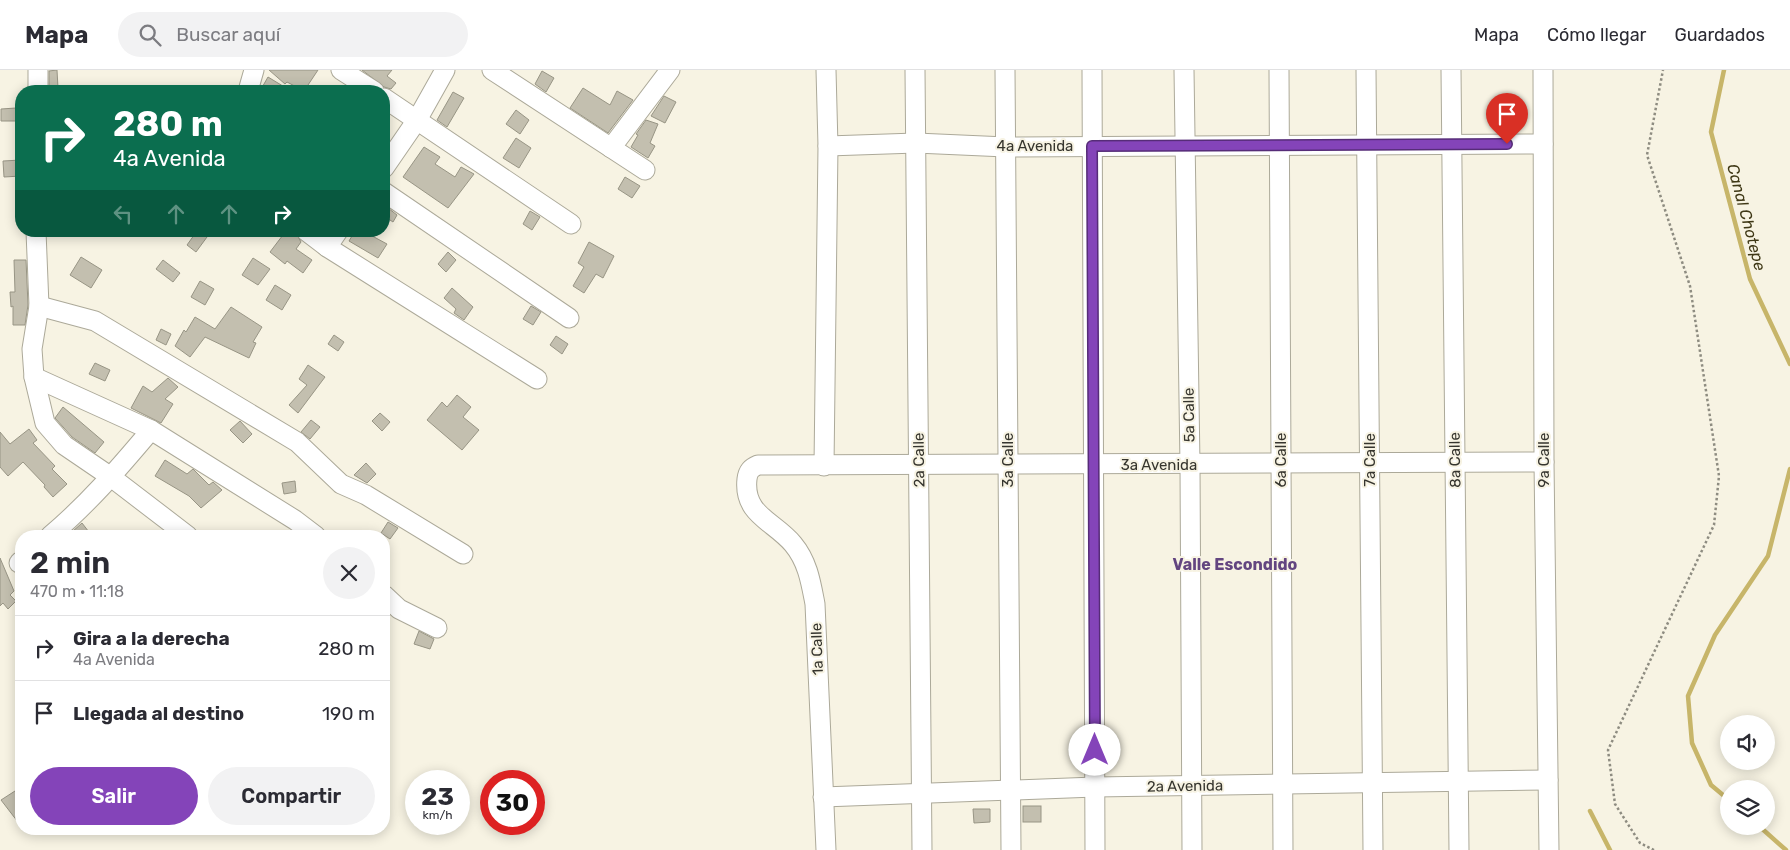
<!DOCTYPE html>
<html lang="es">
<meta charset="utf-8">
<style>
:root{--surface:#fff;--page:#f2f2f3;--text:#2b2b33;--muted:#7c7c81;--line:#e1e1e2;--accent:#8444b9}
body{margin:0;font-family:Rubik,sans-serif;background:var(--page);color:var(--text);height:100vh;display:flex;flex-direction:column;font-size:19px;white-space:nowrap}
*{box-sizing:border-box;margin:0}
p{font-size:16px;color:var(--muted)}
.icon{flex:none;width:28px;height:28px;fill:none;stroke:currentColor;stroke-width:2;stroke-linecap:round;stroke-linejoin:round}
.map{position:relative;flex:1;overflow:hidden}
.sheet{position:absolute;left:15px;top:460px;width:375px;height:305px;display:flex;flex-direction:column;background:var(--surface);border-radius:20px;box-shadow:0 2px 12px #0003}
.sheet>*{flex:none}
.hud{position:absolute;left:15px;top:15px;width:375px;height:152px;border-radius:20px;box-shadow:0 2px 12px #0003;background:#0b6e4f;color:#fff;overflow:hidden}
.buttons{position:absolute;left:1720px;top:645px;display:grid;gap:10px}
.buttons a{display:grid;place-items:center;width:55px;height:55px;border-radius:50%;background:var(--surface);box-shadow:0 2px 12px #0003;font-size:25px}
.speed{position:absolute;left:405px;top:700px;display:flex;gap:10px;font-size:25px;font-weight:700;text-align:center}
.speed>*{display:grid;place-content:center;width:65px;height:65px;border-radius:50%;background:var(--surface);box-shadow:0 2px 12px #0003;line-height:1}
.speed small{font-size:12px;font-weight:400}
.speed .limit{border:8px solid #d22;background:#fff;color:#111}
.pin{position:absolute;display:grid;place-items:center;width:42px;height:42px;color:#fff;margin:-51px -21px;border-radius:50% 50% 50% 0;rotate:-45deg;box-shadow:0 0 5px #0007}
.pin .icon{rotate:45deg}
.me{position:absolute;width:55px;margin:-28px;rotate:0deg;stroke-linejoin:round;filter:drop-shadow(0 0 4px #0008)}
.turn{display:flex;align-items:center;gap:18px;height:105px;padding:0 15px;font-size:22px}
.turn .icon{width:65px;height:65px;stroke-width:2.5}
.turn b{display:block;font-size:35px;line-height:42px}
.lanes{display:flex;align-items:center;height:48px;padding:0 15px;background:#0003;justify-content:center;gap:25px;direction:ltr}
.lanes .off{opacity:.35}
.round{display:grid;place-items:center;flex:none;width:52px;height:52px;border-radius:26px;background:var(--page)}
.headline{display:flex;align-items:center;justify-content:space-between;height:85px;padding:0 15px}
h1{font-size:30px;font-weight:600;line-height:38px}
.cta{display:flex;gap:10px;margin-top:auto;padding:10px 15px}
.cta a{flex:1;height:58px;border-radius:30px;background:var(--accent);color:#fff;font-size:20px;font-weight:600;line-height:58px;text-align:center}
.cta a+a{background:var(--page);color:var(--text)}
ul{padding:0;list-style:none}
li{display:flex;align-items:center;gap:15px;height:65px;padding:0 15px;border-top:1px solid var(--line)}
li div{flex:1}
li b{display:block;font-size:19px}
li em{font-style:normal}
header{display:flex;align-items:center;gap:30px;box-sizing:border-box;height:70px;padding:0 25px;background:var(--surface);border-bottom:1px solid var(--line)}
header strong{font-size:24px}
nav{display:flex;gap:28px;margin-inline-start:auto;font-size:18px}
.search{width:350px;height:45px;background:var(--page);display:flex;align-items:center;gap:12px;box-sizing:border-box;padding:0 18px;border-radius:28px;color:var(--muted);font-size:19px}
.map>svg:first-child{display:block}
.lines{fill:none;stroke-linecap:round;stroke-linejoin:round}
.stream{stroke:#c7b569;stroke-width:4.5}
.building{fill:#c3bfaf;stroke:#989585}
.minor-casing{stroke:#aca999;stroke-width:21}
.path{stroke:#8e8c81;stroke-width:2.5;stroke-dasharray:2.5 2.5;stroke-linecap:butt}
.minor{stroke:#fff;stroke-width:19}
.route-casing{stroke:#562c78;stroke-width:12}
.route{stroke:#8444b9;stroke-width:9}
.labels{text-anchor:middle;stroke-width:4;stroke-linejoin:round;paint-order:stroke}
.street-label{font-size:15px;fill:#36352e;stroke:#f7f3e3}
.water-label{font-size:16px;font-style:italic;fill:#3f3816;stroke:#f7f3e3}
.neighbourhood-label{font-size:16px;font-weight:bold;fill:#634580;stroke:#f7f3e3}
</style>
<header>
<strong>Mapa</strong>
<div class="search"><svg class="icon" aria-label="search" viewBox="0 0 24 24"><circle cx="10" cy="10" r="6"/><path d="M15 15l6 6"/></svg>Buscar aquí</div>
<nav><a>Mapa</a><a>Cómo llegar</a><a>Guardados</a></nav>
</header>
<div class="map">
<svg width="1790" height="780" viewBox="0 0 1790 780">
<rect width="100%" height="100%" fill="#f7f3e3"/>
<g class="lines">
<g class="stream">
<path d="M1724,0L1711,62L1750,209L1790,294"/>
<path d="M1729,730L1711,715L1692,673L1688,626L1715,565L1768,486L1790,399"/>
<path d="M1590,741L1610,780"/>
<path d="M1759,756L1786,780"/>
</g>
</g>
<g class="building">
<path d="M57,0L58,18H49V1Z"/>
<path d="M269,0H318L304,21L287,12L285,14Z"/>
<path d="M362,0H392L387,6L396,13L391,19L384,17Z"/>
<path d="M542,1L554,8L546,22L535,14Z"/>
<path d="M268,7L291,21H260Z"/>
<path d="M583,18L610,35L617,21L633,30L608,63L570,38Z"/>
<path d="M453,22L464,28L447,57L437,50Z"/>
<path d="M664,26L676,32L665,53L651,46Z"/>
<path d="M16,38L17,51H1V39Z"/>
<path d="M516,40L529,50L520,64L506,54Z"/>
<path d="M646,50L658,54L650,73L655,76L648,88L631,77L638,65L636,64Z"/>
<path d="M516,68L531,78L519,98L503,88Z"/>
<path d="M424,77L440,87L435,94L455,107L461,97L474,104L448,138L403,107Z"/>
<path d="M21,90V106L4,107L3,91Z"/>
<path d="M625,107L640,116L632,128L618,119Z"/>
<path d="M384,135L397,145L393,152L384,146Z"/>
<path d="M530,141L540,147L532,160L523,154Z"/>
<path d="M197,161L207,167L196,182L187,175Z"/>
<path d="M286,161H295L301,172L296,179L312,190L303,203L287,191L285,194L270,182Z"/>
<path d="M355,161H363L387,174L378,188L349,171Z"/>
<path d="M589,172L614,186L603,208L596,204L584,223L573,216L584,197L578,193Z"/>
<path d="M448,182L456,190L446,202L438,194Z"/>
<path d="M81,187L102,200L91,218L70,205Z"/>
<path d="M253,188L270,199L258,215L242,205Z"/>
<path d="M14,190H26L28,235L25,255H13V236L11,237L10,222H15Z"/>
<path d="M163,190L180,203L173,212L156,199Z"/>
<path d="M200,211L214,219L205,235L191,227Z"/>
<path d="M275,215L291,225L282,240L266,230Z"/>
<path d="M452,218L473,237L464,250L454,243L456,239L444,228Z"/>
<path d="M531,236L541,242L533,255L523,249Z"/>
<path d="M231,237L262,257L253,272L256,273L249,288L205,267L190,287L175,276L184,260L186,262L195,247L215,259Z"/>
<path d="M161,259L171,264L166,275L156,270Z"/>
<path d="M334,265L344,272L338,281L328,274Z"/>
<path d="M556,266L568,274L562,284L550,275Z"/>
<path d="M95,293L110,300L105,311L89,304Z"/>
<path d="M308,295L325,307L298,343L289,335L307,315L299,309Z"/>
<path d="M168,308L178,317L165,329L173,334L161,353L131,338L143,316L152,322Z"/>
<path d="M457,325L471,337L463,347L479,360L462,380L427,350L442,332L447,337Z"/>
<path d="M63,337L104,372L95,383L72,367L55,348Z"/>
<path d="M380,343L390,352L382,361L372,351Z"/>
<path d="M311,350L320,357L310,369L301,362Z"/>
<path d="M240,351L252,364L243,373L230,360Z"/>
<path d="M29,359L37,370L33,373L55,396L52,399L67,414L53,427L44,417L45,415L23,392L8,406L0,397V362L10,374Z"/>
<path d="M165,390L187,404L193,399L209,415L213,412L222,420L201,438L189,426L155,406Z"/>
<path d="M366,393L376,404L367,413L354,405Z"/>
<path d="M295,411L296,422L284,424L282,413Z"/>
<path d="M388,452L398,458L390,469L381,463Z"/>
<path d="M82,453L92,466H67L72,462Z"/>
<path d="M0,488L14,521L10,525L16,531L8,539L3,533L0,536Z"/>
<path d="M419,561L434,569L430,579L414,574Z"/>
<path d="M15,721L21,731V756L1,730Z"/>
<rect x="1023" y="736" width="18" height="16"/>
<path d="M973,739H990V752L974,753Z"/>
</g>
<g class="lines">
<g class="minor-casing">
<g id="minor">
<path d="M38,0V21"/>
<path d="M341,0L374,21"/>
<path d="M492,0L645,100"/>
<path d="M915,0L922,780"/>
<path d="M1005,0L1011,780"/>
<path d="M1092,0L1095,780"/>
<path d="M1184,0L1190,395L1192,780"/>
<path d="M1279,0L1283,780"/>
<path d="M1366,0L1373,780"/>
<path d="M1451,0L1459,780"/>
<path d="M1543,0L1544,392L1549,780"/>
<path d="M248,21L254,0"/>
<path d="M384,28L571,154"/>
<path d="M828,76L916,73L1006,77L1543,74"/>
<path d="M611,78L670,0"/>
<path d="M384,98L417,50L445,0"/>
<path d="M384,122L569,248"/>
<path d="M36,161L39,236L32,279L34,307L45,353L64,375L111,407L188,466"/>
<path d="M306,161L327,177L537,309"/>
<path d="M327,177L338,161"/>
<path d="M39,236L95,251L297,372L341,414L366,425L463,484"/>
<path d="M34,307L151,360L295,450L316,466"/>
<path d="M824,396L828,76L826,0"/>
<path d="M50,466C88,434 119,398 151,360"/>
<path d="M19,493L21,491"/>
<path d="M384,525L399,539L437,558"/>
<path d="M823,727L1095,717L1548,710"/>
<path d="M826,780L815,534C811,513 808,492 793,474C774,451 743,445 747,409C748,401 751,398 758,395L1544,392"/>
</g>
</g>
<path class="path" d="M1654,780L1640,773L1615,734L1608,680L1714,455L1719,406L1690,216L1647,85L1663,0"/>
<use href="#minor" class="minor"/>
</g>
<g class="lines">
<g class="route-casing">
<path id="route" d="M1095,680L1092,76L1507,74"/>
</g>
<use href="#route" class="route"/>
</g>
<g class="labels">
<g class="street-label">
<text x="1035" y="81">4a Avenida</text>
<text transform="translate(1189 345) rotate(-91)" y="5">5a Calle</text>
<text transform="translate(919 390) rotate(-91)" y="5">2a Calle</text>
<text transform="translate(1008 390) rotate(-90)" y="5">3a Calle</text>
<text transform="translate(1281 390) rotate(-90)" y="5">6a Calle</text>
<text transform="translate(1370 390) rotate(-90)" y="5">7a Calle</text>
<text transform="translate(1455 390) rotate(-91)" y="5">8a Calle</text>
<text transform="translate(1544 390) rotate(-90)" y="5">9a Calle</text>
<text x="1159" y="400">3a Avenida</text>
<text transform="translate(817 579) rotate(-92)" y="5">1a Calle</text>
<text transform="translate(1185 716) rotate(-1)" y="5">2a Avenida</text>
</g>
<g class="water-label">
<text transform="translate(1747 147) rotate(75)" y="6">Canal Chotepe</text>
</g>
<g class="neighbourhood-label">
<text x="1235" y="500">Valle Escondido</text>
</g>
</g>
</svg>
<div class="buttons">
<a><svg class="icon" aria-label="sound" viewBox="0 0 24 24"><path d="M4 9h4l5-4v14l-5-4H4zM17 9q2 3 0 6"/></svg></a>
<a><svg class="icon" aria-label="layers" viewBox="0 0 24 24"><path d="M12 4l9 5-9 5-9-5zM3 14l9 5 9-5"/></svg></a>
</div>
<div class="speed"><div>23<small>km/h</small></div><div class="limit">30</div></div>
<div class="pin" style="left:1507px;top:74px;background:#d93025"><svg class="icon" aria-label="arrive" viewBox="0 0 24 24"><path d="M6 21V4h12l-3 4 3 4H6"/></svg></div>
<svg class="me" style="left:1095px;top:680px" viewBox="-20 -20 40 40"><circle r="19" fill="#fff"/><path d="M0-13L10 11 0 6-10 11z" fill="#8444b9"/></svg>
<div class="hud">
<div class="turn"><svg class="icon" aria-label="right" viewBox="0 0 24 24"><path d="M7 20v-9h11M14 6l5 5-5 5"/></svg><div><b>280 m</b>4a Avenida</div></div>
<div class="lanes"><svg class="icon off" aria-label="left" viewBox="0 0 24 24"><path d="M17 20v-9H6M10 6l-5 5 5 5"/></svg><svg class="icon off" aria-label="ahead" viewBox="0 0 24 24"><path d="M12 20V5M6 11l6-6 6 6"/></svg><svg class="icon off" aria-label="ahead" viewBox="0 0 24 24"><path d="M12 20V5M6 11l6-6 6 6"/></svg><svg class="icon" aria-label="right" viewBox="0 0 24 24"><path d="M7 20v-9h11M14 6l5 5-5 5"/></svg></div>
</div>
<section class="sheet">
<div class="headline"><div><h1>2 min</h1><p>470 m · 11:18</p></div><a class="round"><svg class="icon" aria-label="close" viewBox="0 0 24 24"><path d="M6 6l12 12M18 6L6 18"/></svg></a></div>
<ul>
<li><svg class="icon" aria-label="right" viewBox="0 0 24 24"><path d="M7 20v-9h11M14 6l5 5-5 5"/></svg><div><b>Gira a la derecha</b><p>4a Avenida</p></div><em>280 m</em></li>
<li><svg class="icon" aria-label="arrive" viewBox="0 0 24 24"><path d="M6 21V4h12l-3 4 3 4H6"/></svg><div><b>Llegada al destino</b></div><em>190 m</em></li>
</ul>
<div class="cta"><a>Salir</a><a>Compartir</a></div>
</section>
</div>
